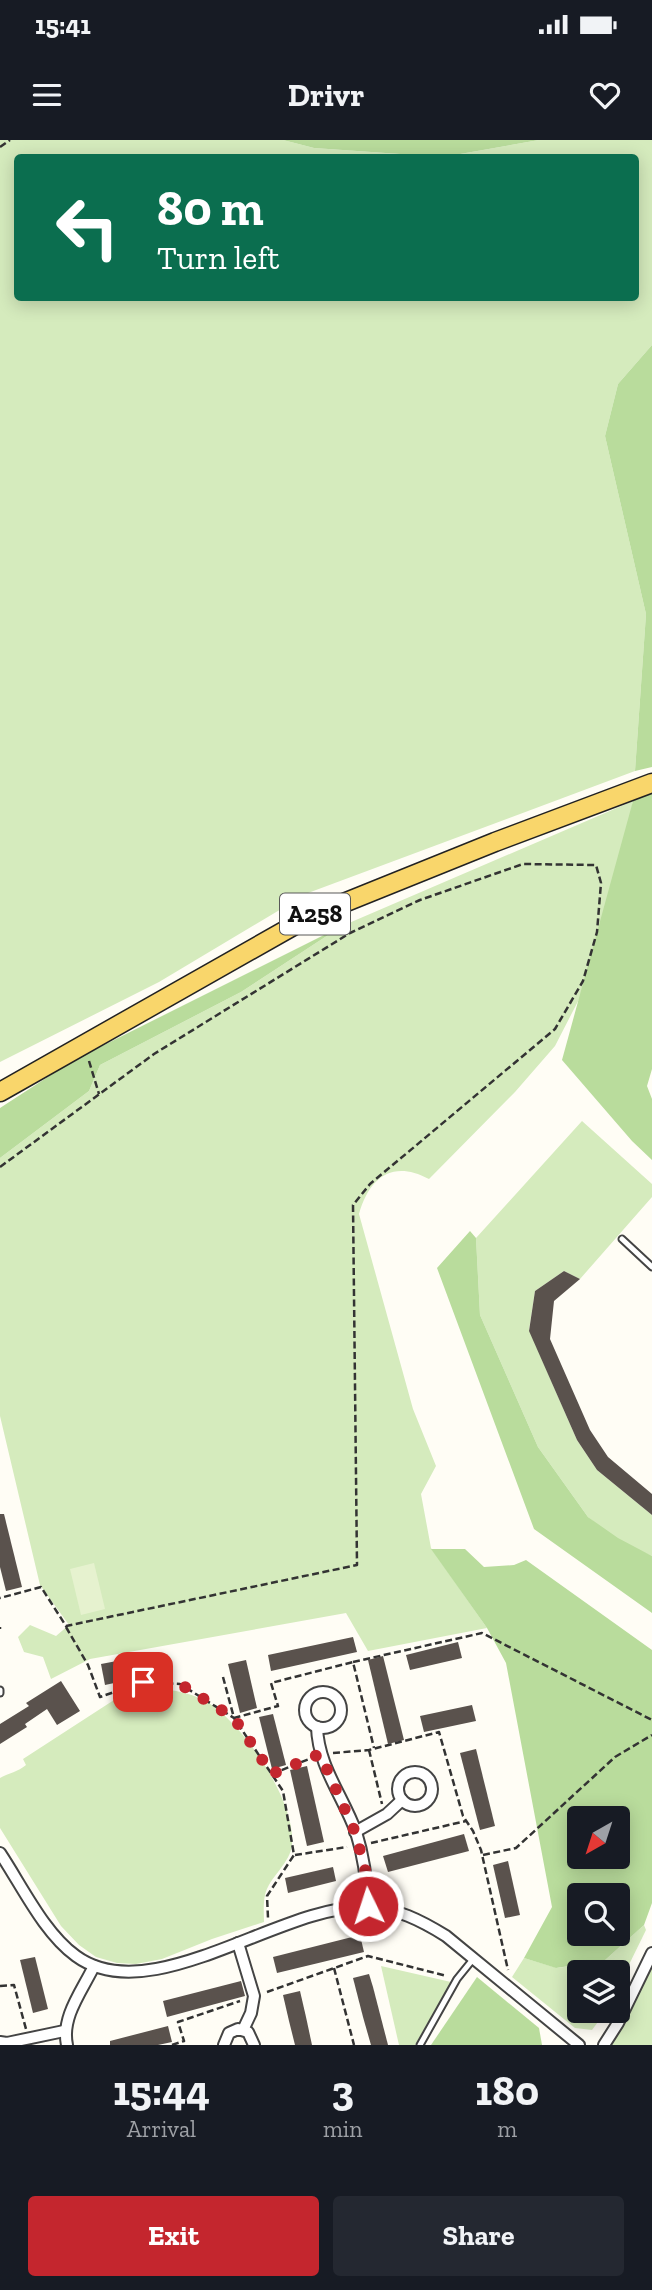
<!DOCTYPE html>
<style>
:root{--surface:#171b24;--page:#242831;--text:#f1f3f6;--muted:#9ea1a6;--accent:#c4262e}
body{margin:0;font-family:"Zilla Slab",serif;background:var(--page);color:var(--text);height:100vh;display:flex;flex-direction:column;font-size:26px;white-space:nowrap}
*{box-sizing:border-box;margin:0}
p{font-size:23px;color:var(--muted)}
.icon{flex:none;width:38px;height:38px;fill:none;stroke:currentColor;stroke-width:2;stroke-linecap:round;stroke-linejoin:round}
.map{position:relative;height:1905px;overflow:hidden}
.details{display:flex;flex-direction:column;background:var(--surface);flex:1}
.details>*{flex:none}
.hud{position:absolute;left:14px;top:14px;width:625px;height:147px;border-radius:7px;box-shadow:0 4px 18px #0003;background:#0b6e4f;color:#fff;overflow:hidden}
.needle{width:46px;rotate:219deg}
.fabs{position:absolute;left:567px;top:1666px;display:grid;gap:14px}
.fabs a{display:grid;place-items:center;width:63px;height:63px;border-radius:7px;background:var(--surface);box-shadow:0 4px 18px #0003;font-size:35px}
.pin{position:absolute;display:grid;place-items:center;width:60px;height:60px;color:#fff;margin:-30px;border-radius:14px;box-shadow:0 4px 10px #0006}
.me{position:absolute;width:77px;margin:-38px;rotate:356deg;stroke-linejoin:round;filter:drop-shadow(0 0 5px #0008)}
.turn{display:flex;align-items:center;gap:24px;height:147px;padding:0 28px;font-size:32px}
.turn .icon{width:91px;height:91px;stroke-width:2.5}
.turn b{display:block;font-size:49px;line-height:60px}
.eta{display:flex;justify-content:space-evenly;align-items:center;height:119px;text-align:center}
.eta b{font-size:42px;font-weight:800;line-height:49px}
.action{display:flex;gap:14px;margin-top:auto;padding:14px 28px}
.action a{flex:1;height:80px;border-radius:7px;background:var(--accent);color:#fff;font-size:28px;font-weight:800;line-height:80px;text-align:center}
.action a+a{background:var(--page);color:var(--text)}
.status{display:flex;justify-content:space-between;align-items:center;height:49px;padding:0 35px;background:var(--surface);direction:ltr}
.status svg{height:19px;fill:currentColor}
header{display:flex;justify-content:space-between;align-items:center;height:91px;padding:0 28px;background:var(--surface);font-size:32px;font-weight:800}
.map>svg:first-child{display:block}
.green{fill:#d5ebbd;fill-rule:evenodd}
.forest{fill:#b9dc9c;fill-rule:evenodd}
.pitch{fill:#e6f2cf}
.building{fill:#5a524d}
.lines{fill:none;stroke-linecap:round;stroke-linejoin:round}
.lane-casing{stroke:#444;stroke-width:9}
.street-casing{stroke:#444;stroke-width:14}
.primary-casing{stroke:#222;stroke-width:21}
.path{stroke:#333;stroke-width:2.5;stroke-dasharray:7 3.5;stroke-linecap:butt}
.lane{stroke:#fff;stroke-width:5}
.street{stroke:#fff;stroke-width:10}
.primary{stroke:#f9d66b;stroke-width:18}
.route{stroke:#c4262e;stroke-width:12;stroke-dasharray:0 21.6}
.labels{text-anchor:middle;stroke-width:7;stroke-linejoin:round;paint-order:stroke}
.shield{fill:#fff;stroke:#585858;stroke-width:2}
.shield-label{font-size:24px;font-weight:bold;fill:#111}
</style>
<div class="status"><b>15:41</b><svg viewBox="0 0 49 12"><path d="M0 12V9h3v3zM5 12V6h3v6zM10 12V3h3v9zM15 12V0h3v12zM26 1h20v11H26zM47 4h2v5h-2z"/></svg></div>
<header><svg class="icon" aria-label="menu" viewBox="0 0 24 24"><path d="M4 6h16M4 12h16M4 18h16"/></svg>Drivr<svg class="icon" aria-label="heart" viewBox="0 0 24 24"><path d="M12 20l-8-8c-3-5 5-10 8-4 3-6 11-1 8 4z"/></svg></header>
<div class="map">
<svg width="652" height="1905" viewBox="0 0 652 1905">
<rect width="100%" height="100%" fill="#fffdf5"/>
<g class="green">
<path d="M0,0H283L314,8L443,17L539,0H652V205L618,244L605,296L646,474L635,631L308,753L159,842L0,922ZM18,18H635V158H18Z"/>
<path d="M633,661L610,799L555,906L515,952L429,1039C392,1019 369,1038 359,1074L413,1269L436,1326L421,1354L431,1408L487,1488L368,1511L346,1473L90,1519L51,1539L43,1517L24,1512L18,1497L30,1485L56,1496L69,1485L40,1445L0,1276V1018L89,951L100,925L241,852L342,786Z"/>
<path d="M582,981L652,1044V1057L580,1139L564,1131L535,1151L529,1190L577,1300L597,1330L652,1375V1416L617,1400L588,1377L538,1307L480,1175L476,1098Z"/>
<path d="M160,1549C175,1550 188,1553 202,1559C240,1578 296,1660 292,1704C291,1723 269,1737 265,1755C263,1764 264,1774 264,1782L212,1799L162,1819L136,1824L117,1823L96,1817L79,1805L61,1786L0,1688V1638C9,1633 18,1632 26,1625L23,1619L114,1560Z"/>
<path d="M644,1785L646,1790L618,1847V1832H579V1871H606L592,1890L575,1888L512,1837L524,1818L557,1828L604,1821Z"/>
<path d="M652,1813V1905H604Z"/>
<path d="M381,1826L451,1842L415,1905H399Z"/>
</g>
<g class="forest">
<path d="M283,0H539L443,17L314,8Z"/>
<path d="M652,205V627L635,631L646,474L605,296L618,244Z"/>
<path d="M652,653V929L647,946L652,959V1020L632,1001L562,920L633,661Z"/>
<path d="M342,786L241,852L100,925L89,951L0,1018V968L74,920Z"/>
<path d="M470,1091L476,1098L480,1175L538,1307L588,1377L618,1398L652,1416V1473L534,1389L437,1128Z"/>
<path d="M431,1409H465L484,1427L514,1425L526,1420L652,1510V1763L644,1785L604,1821L556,1828L524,1818L552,1767L506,1523L487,1488ZM579,1678H618V1717H579ZM618,1755V1794H579V1755Z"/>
<path d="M477,1837L539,1888L542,1905H431Z"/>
</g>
<path class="pitch" d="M94,1423L105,1469L81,1475L70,1429Z"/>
<g class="building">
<path d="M564,1131L580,1139L554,1161L550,1199L590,1290L608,1317L652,1354V1375L597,1330L577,1300L529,1191L535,1151Z"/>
<path d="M0,1374H4L22,1447L6,1451L0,1427Z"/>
<path d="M353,1497L357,1512L271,1531L268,1515Z"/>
<path d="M458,1502L462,1518L410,1530L406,1515Z"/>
<path d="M383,1516L404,1600L388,1604L368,1520Z"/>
<path d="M138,1517L142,1537L105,1545L101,1524Z"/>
<path d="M246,1520L257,1568L240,1573L228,1524Z"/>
<path d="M61,1541L80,1571L57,1585L47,1569L25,1584L27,1587L0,1604V1584L29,1566L26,1563Z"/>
<path d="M472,1565L476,1581L424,1592L420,1576Z"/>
<path d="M273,1574L286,1625L272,1629L259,1577Z"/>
<path d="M476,1609L495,1686L480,1690L460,1613Z"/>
<path d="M307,1626L324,1702L307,1706L290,1630Z"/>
<path d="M464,1694L469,1711L388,1732L383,1716Z"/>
<path d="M508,1721L520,1775L505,1778L493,1725Z"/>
<path d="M333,1727L336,1741L288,1753L285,1738Z"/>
<path d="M360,1795L364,1812L277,1833L273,1817Z"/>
<path d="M35,1817L48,1869L33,1873L20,1820Z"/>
<path d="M369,1834L373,1847L388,1905H371L363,1877L353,1838Z"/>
<path d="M241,1841L245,1856L167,1877L163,1861Z"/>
<path d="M300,1851L306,1877L312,1905H295L289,1881L283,1855Z"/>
<path d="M168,1886L172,1902L158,1905H110V1901Z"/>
</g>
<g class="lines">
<g class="lane-casing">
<g id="lane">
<path d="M622,1099L652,1127"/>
<path d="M0,1550V1553"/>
<path d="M420,1905L457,1839L474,1818"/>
</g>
</g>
<g class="street-casing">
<g id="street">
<circle cx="323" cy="1570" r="18"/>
<path d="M317,1587C318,1626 343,1656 356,1692C364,1717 367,1741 368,1767"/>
<circle cx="415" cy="1649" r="17"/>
<path d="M355,1692L387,1674L402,1660"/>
<path d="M0,1713C22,1746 44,1793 76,1816C151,1871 282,1764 366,1767C395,1767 422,1781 446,1796L579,1905"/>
<path d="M238,1803L254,1856L251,1873L243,1890"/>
<path d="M0,1902L7,1903L64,1891"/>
<path d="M67,1905C61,1877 82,1851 94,1826"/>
<path d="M224,1905L229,1893L238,1889L248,1892L254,1905"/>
<path d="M604,1905L618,1883L652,1813"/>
</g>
</g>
<g class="primary-casing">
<path id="primary" d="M0,952L309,777L495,702L652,643"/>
</g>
<g class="path">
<path d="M0,7L10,0"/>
<path d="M89,921L99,954"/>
<path d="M0,1027L154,914L350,793L420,760L523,724L596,725L601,743L597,792L583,841L555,889L370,1044L353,1065L357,1425L66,1486L41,1447L0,1458"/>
<path d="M0,1487V1489"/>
<path d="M66,1487L88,1525L100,1557L143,1542L180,1544L234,1578L283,1651L294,1715L267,1756L268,1778"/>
<path d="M353,1522L482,1493L652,1580"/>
<path d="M223,1537L234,1578L278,1566L271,1543L353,1522L374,1608"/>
<path d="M369,1610L382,1664"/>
<path d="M333,1613L369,1610L439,1592L463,1676L473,1691L481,1710L508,1830"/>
<path d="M272,1634L309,1619"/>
<path d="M371,1703L466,1681"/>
<path d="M295,1715L347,1707"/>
<path d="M483,1715L516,1708L615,1617L652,1595"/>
<path d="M334,1828L354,1905"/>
<path d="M0,1846L14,1845L26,1889"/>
<path d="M267,1852L368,1816L447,1836"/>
<path d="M172,1905L184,1901L178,1882L240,1861"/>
</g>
<use href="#lane" class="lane"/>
<use href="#street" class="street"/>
<use href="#primary" class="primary"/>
</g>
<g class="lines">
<path class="route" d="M143,1542L180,1544L234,1578L272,1634L320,1614L355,1692L366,1733L368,1766"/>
</g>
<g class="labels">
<rect class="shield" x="280" y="753.5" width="70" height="41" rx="5"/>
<g class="shield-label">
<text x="315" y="782">A258</text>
</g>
</g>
</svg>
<div class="fabs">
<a><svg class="needle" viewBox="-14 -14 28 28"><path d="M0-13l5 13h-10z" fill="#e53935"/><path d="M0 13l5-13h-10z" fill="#9ea1a6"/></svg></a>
<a><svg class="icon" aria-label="search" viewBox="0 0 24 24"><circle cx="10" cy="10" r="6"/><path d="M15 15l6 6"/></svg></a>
<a><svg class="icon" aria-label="layers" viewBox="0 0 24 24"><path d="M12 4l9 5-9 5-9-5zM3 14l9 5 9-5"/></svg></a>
</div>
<div class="pin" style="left:143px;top:1542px;background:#d93025"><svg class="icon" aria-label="arrive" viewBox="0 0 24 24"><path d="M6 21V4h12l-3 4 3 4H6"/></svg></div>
<svg class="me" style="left:368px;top:1766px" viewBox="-20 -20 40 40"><circle r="17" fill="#c4262e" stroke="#fff" stroke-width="3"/><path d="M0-11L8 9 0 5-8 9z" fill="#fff"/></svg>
<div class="hud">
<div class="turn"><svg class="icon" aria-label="left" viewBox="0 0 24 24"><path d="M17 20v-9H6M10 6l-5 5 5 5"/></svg><div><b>80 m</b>Turn left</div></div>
</div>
</div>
<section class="details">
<div class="eta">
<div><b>15:44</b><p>Arrival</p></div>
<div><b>3</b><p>min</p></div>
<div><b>180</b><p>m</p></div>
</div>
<div class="action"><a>Exit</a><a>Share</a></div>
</section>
